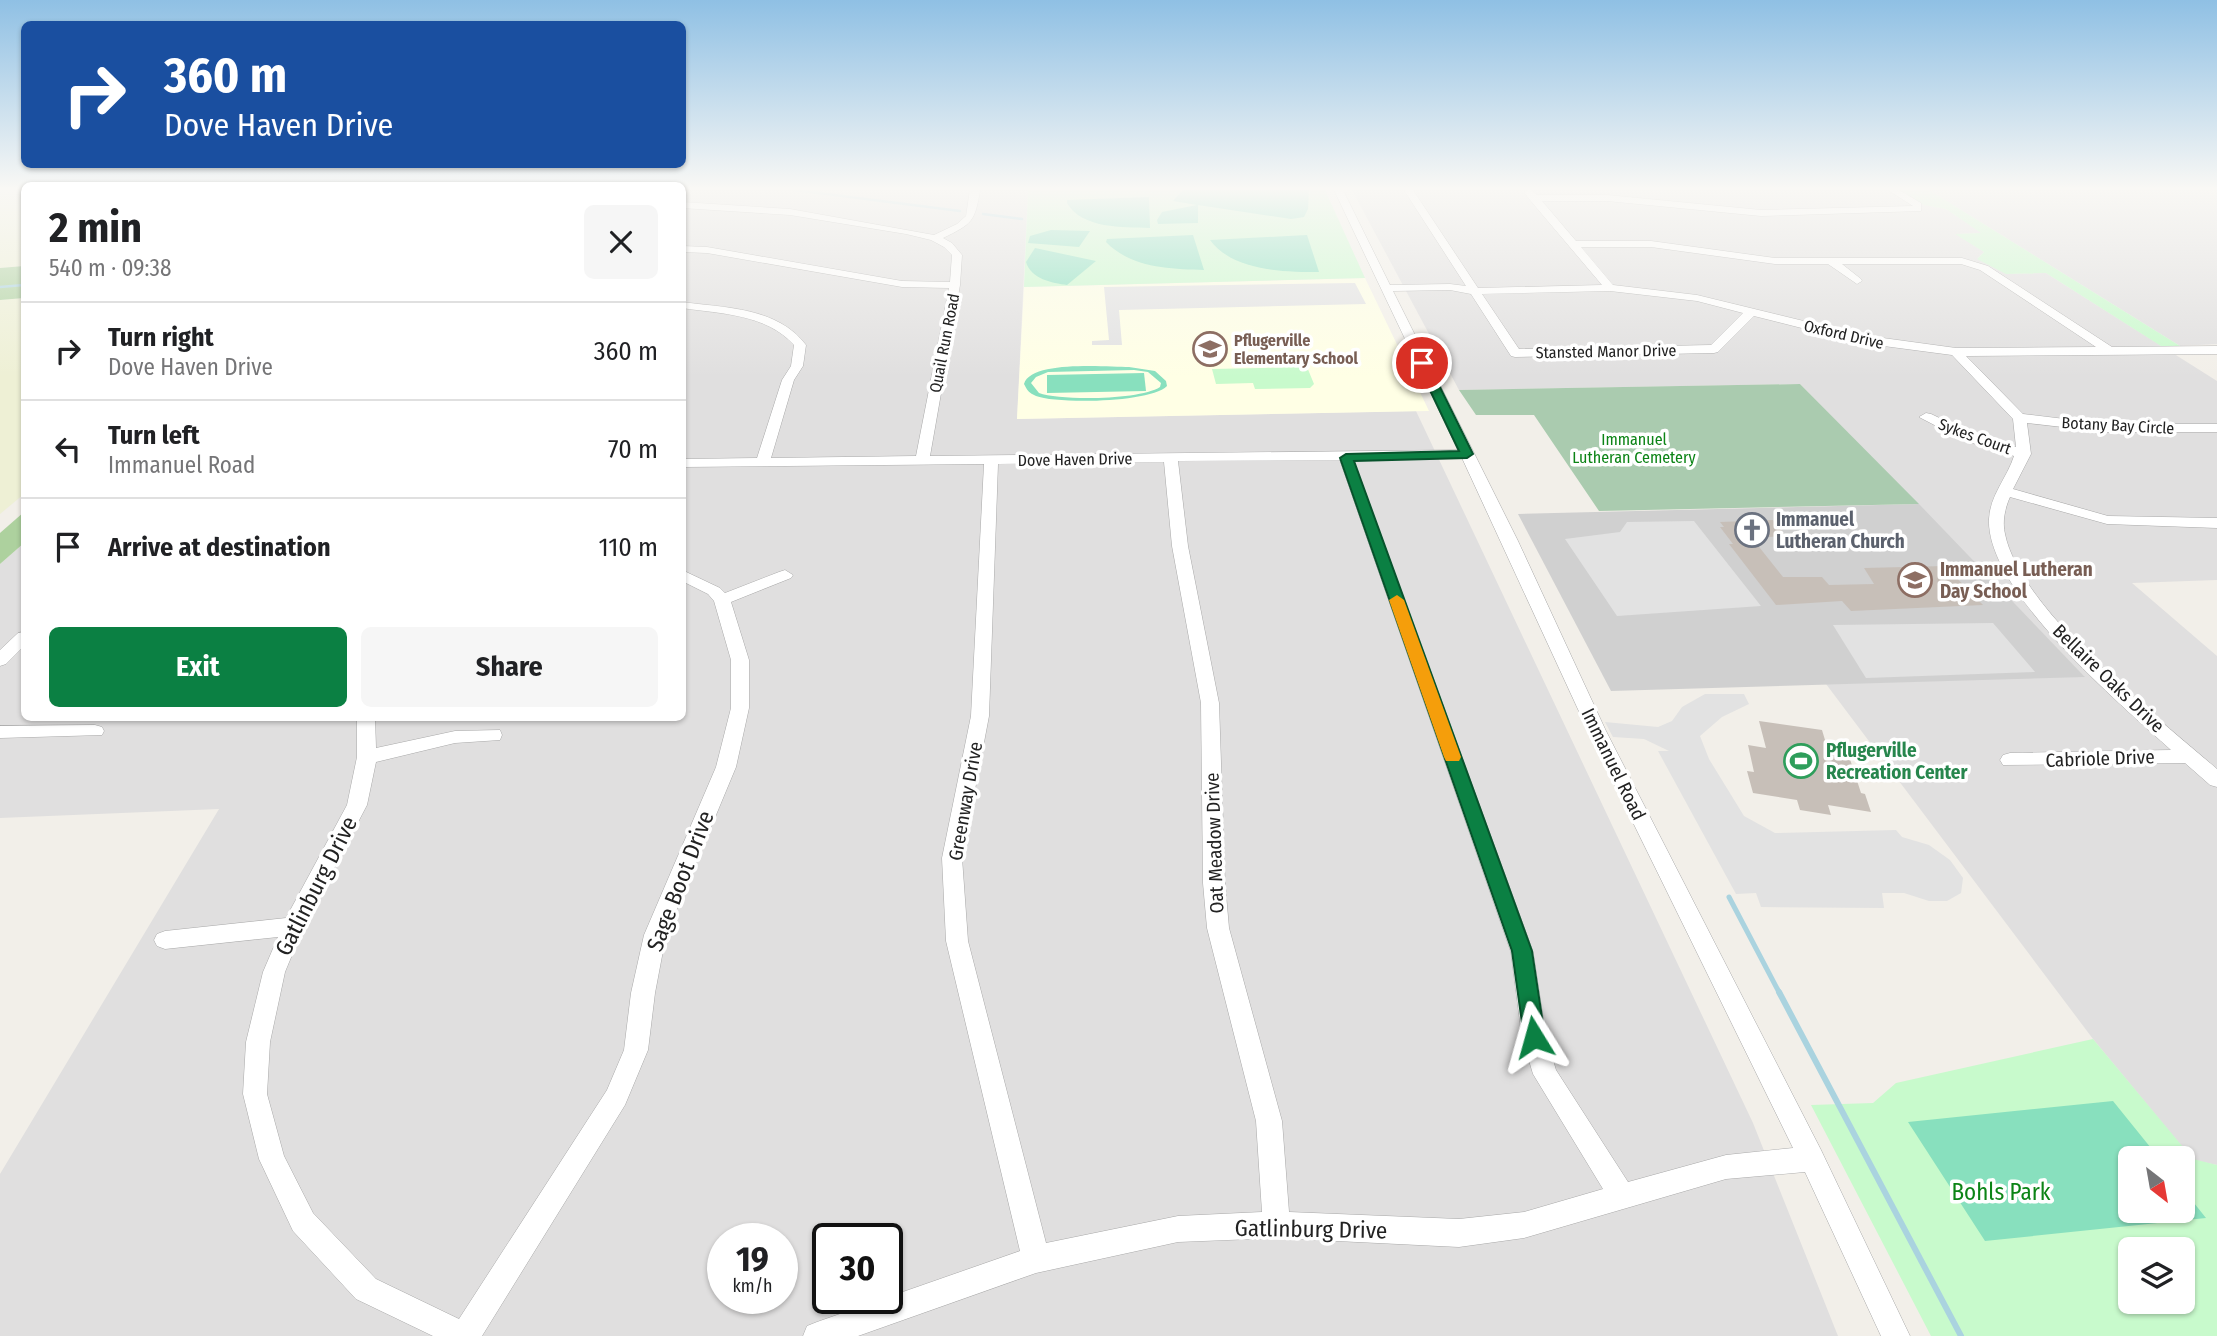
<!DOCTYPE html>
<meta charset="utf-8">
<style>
:root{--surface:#fff;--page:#f6f6f6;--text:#202124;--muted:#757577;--line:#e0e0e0;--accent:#0b8043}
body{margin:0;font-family:"Fira Sans Condensed",sans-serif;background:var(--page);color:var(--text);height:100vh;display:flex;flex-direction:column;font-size:26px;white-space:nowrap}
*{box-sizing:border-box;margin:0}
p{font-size:23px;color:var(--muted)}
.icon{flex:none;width:38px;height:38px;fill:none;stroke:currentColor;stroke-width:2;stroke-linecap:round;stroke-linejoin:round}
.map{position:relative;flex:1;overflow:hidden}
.panel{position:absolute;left:21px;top:182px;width:665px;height:539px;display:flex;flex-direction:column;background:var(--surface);border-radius:10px;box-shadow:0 2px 5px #0004}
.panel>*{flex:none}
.guide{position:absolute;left:21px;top:21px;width:665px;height:147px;border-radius:10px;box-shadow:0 2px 5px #0004;background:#1a4fa0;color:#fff;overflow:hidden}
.needle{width:46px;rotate:149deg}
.fabs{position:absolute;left:2118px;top:1146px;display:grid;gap:14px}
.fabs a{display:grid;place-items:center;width:77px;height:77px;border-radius:10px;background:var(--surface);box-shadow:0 2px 5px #0004;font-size:35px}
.speed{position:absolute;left:707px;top:1223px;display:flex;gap:14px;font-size:35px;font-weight:700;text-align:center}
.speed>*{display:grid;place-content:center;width:91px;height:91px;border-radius:50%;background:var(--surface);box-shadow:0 2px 5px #0004;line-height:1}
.speed small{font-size:18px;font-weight:400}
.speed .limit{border:4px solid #111;border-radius:10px;background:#fff;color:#111}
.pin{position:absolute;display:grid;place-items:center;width:60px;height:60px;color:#fff;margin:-30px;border:4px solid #fff;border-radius:50%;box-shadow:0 2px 7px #0007}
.me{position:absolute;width:77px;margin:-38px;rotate:352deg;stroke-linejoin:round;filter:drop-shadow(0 0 5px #0008)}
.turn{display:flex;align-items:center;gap:24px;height:147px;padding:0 28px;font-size:32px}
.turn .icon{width:91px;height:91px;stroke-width:2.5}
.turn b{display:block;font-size:49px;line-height:60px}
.round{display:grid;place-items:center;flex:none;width:74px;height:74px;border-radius:10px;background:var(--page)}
.summary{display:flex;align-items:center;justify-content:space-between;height:119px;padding:0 28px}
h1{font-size:42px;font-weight:700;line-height:52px}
.primary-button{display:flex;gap:14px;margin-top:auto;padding:14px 28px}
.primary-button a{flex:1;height:80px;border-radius:10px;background:var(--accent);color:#fff;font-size:28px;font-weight:700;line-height:80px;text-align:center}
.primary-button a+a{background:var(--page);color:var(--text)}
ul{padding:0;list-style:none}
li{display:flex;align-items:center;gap:21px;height:98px;padding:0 28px;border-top:2px solid var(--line)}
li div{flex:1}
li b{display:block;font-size:26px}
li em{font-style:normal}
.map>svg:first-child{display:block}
.residential{fill:#e0dfdf;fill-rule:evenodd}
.education{fill:#ffffe5}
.religious{fill:#d0d0d0}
.farmland{fill:#eef0d5}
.forest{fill:#add19e}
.cemetery{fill:#aacbaf}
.park{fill:#c8facc;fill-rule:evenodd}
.pitch{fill:#88e0be;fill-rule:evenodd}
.parking{fill:#e2e2e2}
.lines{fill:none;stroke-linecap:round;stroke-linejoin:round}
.stream-far2{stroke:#aad3df;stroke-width:2.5}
.stream-far1{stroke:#aad3df;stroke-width:5}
.stream{stroke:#aad3df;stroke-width:6}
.building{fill:#c7bfb8}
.minor-casing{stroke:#a9a9a9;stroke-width:1}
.minor{fill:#fff;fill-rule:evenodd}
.route{fill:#0b8043;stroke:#07532c;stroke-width:2}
.slow{fill:#f59e0b}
.labels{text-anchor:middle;stroke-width:7;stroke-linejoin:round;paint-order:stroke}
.far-street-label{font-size:16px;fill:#222;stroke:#fff}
.far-education-label{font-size:16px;font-weight:bold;fill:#785e54;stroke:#fff;text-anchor:start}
.far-park-label{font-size:16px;fill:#0c8416;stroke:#fff}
.worship-label{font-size:19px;font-weight:bold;fill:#5b616d;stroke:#fff;text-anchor:start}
.education-label{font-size:19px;font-weight:bold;fill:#785e54;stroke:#fff;text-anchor:start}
.street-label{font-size:19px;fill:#222;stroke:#fff}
.leisure-label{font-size:19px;font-weight:bold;fill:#27864d;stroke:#fff;text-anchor:start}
.near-street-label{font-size:23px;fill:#222;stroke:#fff}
.near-park-label{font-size:23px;fill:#0c8416;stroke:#fff}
</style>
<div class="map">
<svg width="2217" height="1336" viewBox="0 0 2217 1336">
<rect width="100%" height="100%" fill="#f2efe9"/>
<g class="residential">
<path d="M683,190H1028L1017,419L1416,411L1753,1123L1838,1336H0V1174L219,809L0,818V564L24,543V718H682ZM723,1239H782V1298H723ZM828,1239H887V1298H828Z"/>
<path d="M1352,190H1901L1924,205L1946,209L1982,233L1957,234L1984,252L1978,258L2007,274L2046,273L2217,381V580L2132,583L2217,656V1165L2193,1160L2093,1039L1826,684L2084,676L1800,384L1459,390Z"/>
<path d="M1929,190H2217V344L2180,346Z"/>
</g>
<path class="education" d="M1365,278L1429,411L1017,419L1024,287Z"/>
<path class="religious" d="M1919,504L2085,677L1611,691L1518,514Z"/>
<g class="farmland">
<path d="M0,190H24V266L0,268Z"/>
<path d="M24,298V494L0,514V300Z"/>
</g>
<g class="forest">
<path d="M24,266V298L0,300V268Z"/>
<path d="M24,512V543L0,564V533Z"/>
</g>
<path class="cemetery" d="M1800,384L1919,504L1599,511L1534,415H1476L1459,390Z"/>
<g class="park">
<path d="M1028,190H1325L1365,278L1024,287Z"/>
<path d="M1901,190H1929L2180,346H2161L2046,273L2006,274L1977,259L1984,252L1955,234L1981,233L1946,209L1924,205Z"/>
<path d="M1307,367L1314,384L1310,388L1255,389L1253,383L1216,384L1212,369Z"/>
<path d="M2093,1039L2193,1159L2217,1165V1336H1931L1811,1105L1873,1103L1896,1083ZM2130,1158H2182V1211H2130ZM2130,1250H2182V1302H2130Z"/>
</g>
<g class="pitch">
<path d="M1183,190H1309L1308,209L1304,217L1291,219L1198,205V223L1158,224L1157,220L1162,212L1197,205L1173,201Z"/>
<path d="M1149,197L1150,228C1123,227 1082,229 1067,203V200Z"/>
<path d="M1051,230L1090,231L1079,247L1028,243L1030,236Z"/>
<path d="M1193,235L1204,270C1170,269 1131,268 1106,242L1107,239Z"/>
<path d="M1307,235L1319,272C1283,272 1233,271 1210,240Z"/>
<path d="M1035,248L1096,261L1067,285C1052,283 1031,279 1026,262Z"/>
<path d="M1129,367L1155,371L1166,381L1167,386C1150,403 1057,404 1036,396C1029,393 1027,390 1024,384C1031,360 1107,367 1129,367ZM1134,370L1148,372L1161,383L1160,387C1140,400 1061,401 1039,393L1031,383L1036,377L1048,372Z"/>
<path d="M1144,373L1146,391L1047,393V375Z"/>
<path d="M2113,1101L2159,1158H2130V1211H2182V1188L2206,1218L1985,1241L1908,1122Z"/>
</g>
<g class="parking">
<path d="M1355,283L1366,304L1119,310L1122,345H1092V341L1109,340L1104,287Z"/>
<path d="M1694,521L1761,606L1617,616L1565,539L1620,532L1627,522Z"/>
<path d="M1993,623L2035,672L1866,678L1833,625Z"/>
<path d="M1705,694H1744L1749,704L1722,717L1700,736L1709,759L1744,816L1775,833L1896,830L1902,837L1929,845L1950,860L1963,878L1961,893L1947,901H1929L1904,893H1882L1884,908L1761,907L1756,893L1736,894L1658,751H1669L1644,739L1613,737L1605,722L1658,727L1672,721L1682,707Z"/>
</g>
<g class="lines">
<g class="stream-far2">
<path d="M795,190L960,211"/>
<path d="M983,214L1022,219"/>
<path d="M0,287L24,285"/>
</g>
<path class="stream-far1" d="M1729,897L1780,994"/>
<path class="stream" d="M1779,992L1961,1336"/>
</g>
<g class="building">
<path d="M1773,520L1786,536L1752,538L1783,577H1822L1829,585L1874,584L1864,568L1945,566L1983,605L1851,611L1842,601L1776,605L1729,544H1733L1720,527H1724L1720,522Z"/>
<path d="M1759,721L1822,730L1828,750L1848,753L1861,793L1865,794L1871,812L1828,805L1831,815L1800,810L1797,800L1753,793L1747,771L1754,772L1748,745L1766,748Z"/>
</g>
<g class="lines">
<g class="minor-casing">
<g id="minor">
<path d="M970,190H980C975,222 972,224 943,238L952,243L962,255L960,285L930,456L1458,450L1334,190H1343L1390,285L1450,284L1466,286L1404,190H1413L1478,288L1602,285L1530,200L1524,192L1527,190H1532L1537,195H1607L1761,210L1913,206L1888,190H1899L1921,203V211L1761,216L1607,201H1542L1576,241H1651L1775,258H1962L1988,266L2112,347L2217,346V354L1966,356L2023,414L2106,424H2217V432H2106L2027,423L2031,454L2013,489L2108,516L2217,518V528L2107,524L2010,497C2005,508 2002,522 2005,534C2020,609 2159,719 2217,769V787L2210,785L2185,763L2003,765L2000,760L2003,755L2010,753L2171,750C2120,704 1986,591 1989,519C1990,495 2007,478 2014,456L1963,440L1919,417L1926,413L1931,414L1973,434L2016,447L2013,419L1952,355L1861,343L1754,316L1718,352L1714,353L1515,357L1511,356L1471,294L1450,290L1393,291L1518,541L1606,731L1821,1150L1910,1336H1881L1805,1172L1726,1179L1524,1238L1459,1247L1276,1238L1178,1242L1036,1273L858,1336H803L807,1326L817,1322L1020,1251L946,941L942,858L971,716L984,464L682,467V459L757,458L782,380L791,366L794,345C766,314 722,314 682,308V302C726,308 777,307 806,345L803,366L794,380L771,458L916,456L949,288L902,287L707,253L682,252V246L707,247L902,281L950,282L952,255L944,247L931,240L906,234L790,215L682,208V202L790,209L934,235L957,224L966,216ZM1581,247H1651L1775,264H1828L1857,284L1862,281L1861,279L1842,264H1961L1980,270L2096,347L1956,348L1861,335L1697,295L1613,285ZM1610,291L1697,301L1743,313L1711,345L1519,349L1482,294ZM1462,458L1588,731L1793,1148L1726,1155L1628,1182L1556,1070L1546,1037L1533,952L1353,459ZM1340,460L1511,952L1522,1037L1533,1074L1603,1189L1524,1212L1459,1219L1289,1212L1282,1121L1229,928L1225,883L1219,703L1188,546L1178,461ZM1164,462L1172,546L1201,703L1203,883L1207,928L1256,1121L1262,1212L1178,1216L1046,1243L968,941L962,858L989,716L998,464Z"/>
<path d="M682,570L720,588L725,593L779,572L785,570L793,575L791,578L731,602L749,660V708L736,767L666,935L655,993L648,1050L625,1105L482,1336H433L356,1299L293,1231L259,1159L243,1094L246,1042L263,972L278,937L165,949L157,946L154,940L157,934L165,931L286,918L347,805L357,757V718H375L376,748L455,731L500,730L502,735L500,740L455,743L376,762L367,805L304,926L285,972L270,1042L267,1094L284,1156L313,1213L376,1279L459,1319L607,1090L624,1050L631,993L644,935L716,767L731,708V660L714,601L708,594L682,581Z"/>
<path d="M24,632V646L6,664L0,666V650L18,633Z"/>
<path d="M95,725L102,727L104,731L102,735L0,738V726Z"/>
</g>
</g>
<use href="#minor" class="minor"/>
</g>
<linearGradient id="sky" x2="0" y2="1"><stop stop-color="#8fc0e4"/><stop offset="0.5" stop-color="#f9f8f5"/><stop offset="1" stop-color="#f9f8f5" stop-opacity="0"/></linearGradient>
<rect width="2217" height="377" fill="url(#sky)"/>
<path class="route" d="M1422,359L1428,363L1473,454L1467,458L1354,461L1532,951L1545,1037L1542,1043L1534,1046L1527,1043L1524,1037L1512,951L1340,458L1346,454L1459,451L1417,363Z"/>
<path class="slow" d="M1397,595L1404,600L1461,757L1459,761H1446L1444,757L1389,600Z"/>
<defs>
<g id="school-ring" transform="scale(1.75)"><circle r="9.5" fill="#fff" stroke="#8d6e63" stroke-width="1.5"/><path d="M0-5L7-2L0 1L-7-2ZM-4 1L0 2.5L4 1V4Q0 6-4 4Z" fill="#8d6e63"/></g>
<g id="church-ring" transform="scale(1.75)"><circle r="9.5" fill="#fff" stroke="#6b7280" stroke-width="1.5"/><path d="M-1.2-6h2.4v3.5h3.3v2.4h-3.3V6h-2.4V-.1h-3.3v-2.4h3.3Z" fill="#6b7280"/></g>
<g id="stadium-ring" transform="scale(1.75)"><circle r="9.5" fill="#fff" stroke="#2e9e5b" stroke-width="1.5"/><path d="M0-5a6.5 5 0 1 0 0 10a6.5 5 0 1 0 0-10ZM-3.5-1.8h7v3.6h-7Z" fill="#2e9e5b"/></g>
</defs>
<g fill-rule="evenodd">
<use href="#school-ring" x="1210" y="349"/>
<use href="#church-ring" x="1752" y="530"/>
<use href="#school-ring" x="1915" y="580"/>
<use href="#stadium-ring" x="1801" y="761"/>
</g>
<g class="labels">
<g class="far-street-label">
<text transform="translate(1844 334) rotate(13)" y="6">Oxford Drive</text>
<text transform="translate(944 343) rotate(-79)" y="6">Quail Run Road</text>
<text transform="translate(1606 351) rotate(-1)" y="6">Stansted Manor Drive</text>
<text transform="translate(2118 425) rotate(3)" y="6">Botany Bay Circle</text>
<text transform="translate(1975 436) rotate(20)" y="6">Sykes Court</text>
<text transform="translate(1075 459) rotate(-1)" y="6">Dove Haven Drive</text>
</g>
<g class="far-education-label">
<text x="1234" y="346">Pflugerville<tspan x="1234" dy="18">Elementary School</tspan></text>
</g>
<g class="far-park-label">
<text x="1634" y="445">Immanuel<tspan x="1634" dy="18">Lutheran Cemetery</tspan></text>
</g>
<g class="worship-label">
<text x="1776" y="526">Immanuel<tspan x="1776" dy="22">Lutheran Church</tspan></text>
</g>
<g class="education-label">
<text x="1940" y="576">Immanuel Lutheran<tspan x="1940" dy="22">Day School</tspan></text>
</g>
<g class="street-label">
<text transform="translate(2109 678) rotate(44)" y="7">Bellaire Oaks Drive</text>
<text transform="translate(2100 758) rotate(-2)" y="7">Cabriole Drive</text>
<text transform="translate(1614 764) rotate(64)" y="7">Immanuel Road</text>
<text transform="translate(965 801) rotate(-80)" y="7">Greenway Drive</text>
<text transform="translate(1214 843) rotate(-92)" y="7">Oat Meadow Drive</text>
</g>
<g class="leisure-label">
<text x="1826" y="757">Pflugerville<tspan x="1826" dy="22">Recreation Center</tspan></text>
</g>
<g class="near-street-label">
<text transform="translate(680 881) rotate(-69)" y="8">Sage Boot Drive</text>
<text transform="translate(316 886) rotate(-63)" y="8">Gatlinburg Drive</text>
<text transform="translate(1311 1229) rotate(1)" y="8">Gatlinburg Drive</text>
</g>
<g class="near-park-label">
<text x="2001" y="1200">Bohls Park</text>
</g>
</g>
</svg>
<div class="fabs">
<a><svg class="needle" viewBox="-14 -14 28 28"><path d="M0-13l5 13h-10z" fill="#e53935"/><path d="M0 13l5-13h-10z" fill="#757577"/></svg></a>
<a><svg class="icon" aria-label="layers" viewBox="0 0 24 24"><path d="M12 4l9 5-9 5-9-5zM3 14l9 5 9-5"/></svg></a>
</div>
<div class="speed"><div>19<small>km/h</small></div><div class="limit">30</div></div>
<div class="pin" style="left:1422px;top:363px;background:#d93025"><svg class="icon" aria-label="arrive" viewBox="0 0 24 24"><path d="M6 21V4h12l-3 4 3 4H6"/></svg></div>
<svg class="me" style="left:1534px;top:1037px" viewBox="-20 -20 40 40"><path d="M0-17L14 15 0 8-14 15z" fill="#0b8043" stroke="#fff" stroke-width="4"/></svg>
<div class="guide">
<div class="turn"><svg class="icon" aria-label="right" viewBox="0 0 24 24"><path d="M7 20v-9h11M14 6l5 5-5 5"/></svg><div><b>360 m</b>Dove Haven Drive</div></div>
</div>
<section class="panel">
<div class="summary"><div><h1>2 min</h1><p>540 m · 09:38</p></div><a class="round"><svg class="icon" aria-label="close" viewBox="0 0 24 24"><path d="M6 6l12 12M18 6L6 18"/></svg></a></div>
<ul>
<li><svg class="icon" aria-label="right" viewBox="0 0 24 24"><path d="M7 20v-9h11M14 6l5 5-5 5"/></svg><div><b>Turn right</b><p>Dove Haven Drive</p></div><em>360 m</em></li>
<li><svg class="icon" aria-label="left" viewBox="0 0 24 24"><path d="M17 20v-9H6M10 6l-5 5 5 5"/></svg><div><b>Turn left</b><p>Immanuel Road</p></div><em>70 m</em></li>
<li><svg class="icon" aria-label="arrive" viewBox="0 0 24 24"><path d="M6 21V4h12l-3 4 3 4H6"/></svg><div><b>Arrive at destination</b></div><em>110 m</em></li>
</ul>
<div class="primary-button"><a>Exit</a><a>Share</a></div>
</section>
</div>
